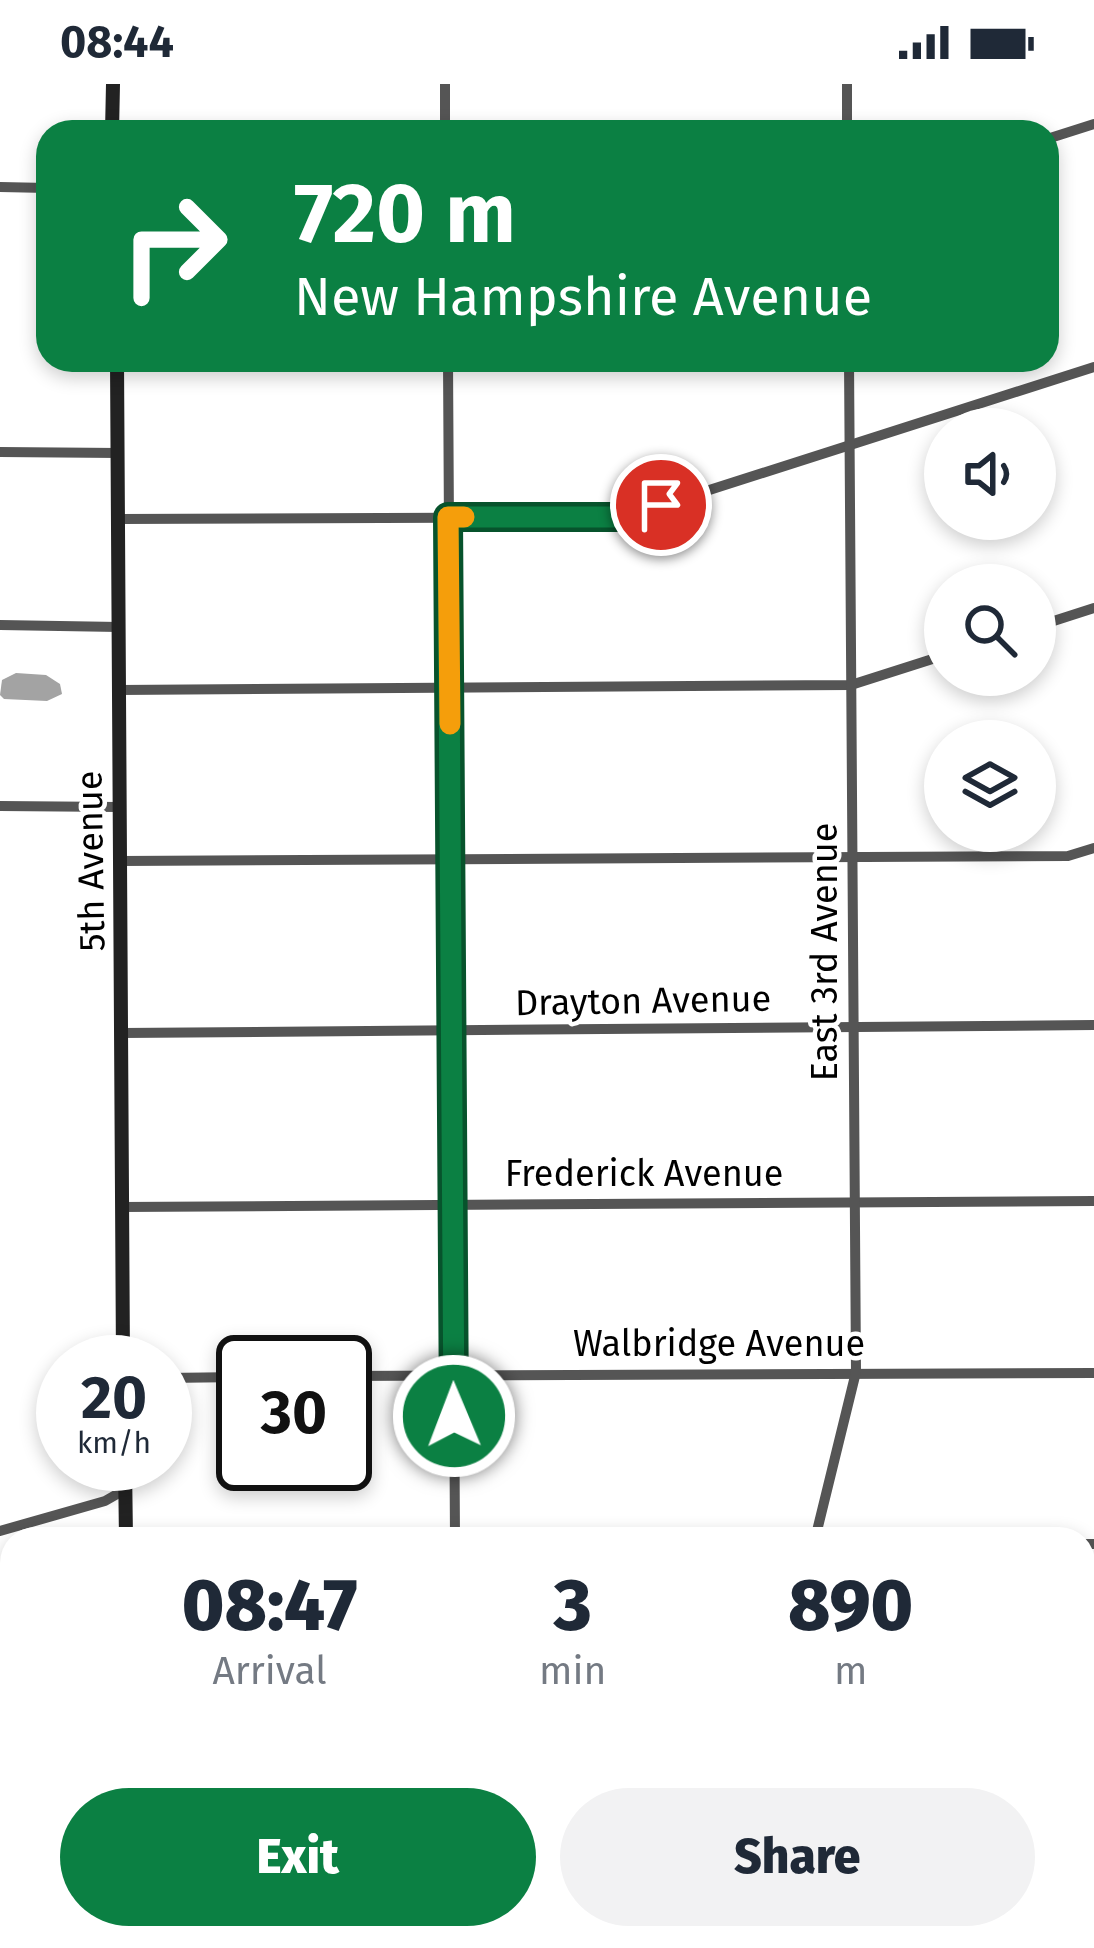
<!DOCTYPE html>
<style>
:root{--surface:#fff;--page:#f2f2f3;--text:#1f2937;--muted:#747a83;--accent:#0b8043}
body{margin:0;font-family:"Fira Sans",sans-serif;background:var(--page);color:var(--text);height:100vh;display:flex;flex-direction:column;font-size:45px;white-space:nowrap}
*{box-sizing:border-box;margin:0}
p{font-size:39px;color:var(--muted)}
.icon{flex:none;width:66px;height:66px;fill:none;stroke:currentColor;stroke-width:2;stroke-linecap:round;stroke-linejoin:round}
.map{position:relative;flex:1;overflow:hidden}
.panel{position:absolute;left:0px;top:1443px;width:1095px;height:423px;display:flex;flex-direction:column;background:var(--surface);border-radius:36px 36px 0 0;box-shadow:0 6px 18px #0003}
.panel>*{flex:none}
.banner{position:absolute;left:36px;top:36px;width:1023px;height:252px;border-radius:36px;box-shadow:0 6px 18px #0003;background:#0b8043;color:#fff;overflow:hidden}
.controls{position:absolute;left:924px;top:324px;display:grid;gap:24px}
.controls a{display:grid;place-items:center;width:132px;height:132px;border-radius:50%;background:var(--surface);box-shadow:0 6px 18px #0003;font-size:60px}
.speed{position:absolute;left:36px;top:1251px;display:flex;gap:24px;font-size:60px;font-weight:700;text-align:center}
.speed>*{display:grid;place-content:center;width:156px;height:156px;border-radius:50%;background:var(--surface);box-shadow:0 6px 18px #0003;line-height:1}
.speed small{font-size:30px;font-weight:400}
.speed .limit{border:6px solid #111;border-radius:18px;background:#fff;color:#111}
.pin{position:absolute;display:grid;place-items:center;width:102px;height:102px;color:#fff;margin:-51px;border:6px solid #fff;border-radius:50%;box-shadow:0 3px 12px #0007}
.me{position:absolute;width:132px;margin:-66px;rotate:359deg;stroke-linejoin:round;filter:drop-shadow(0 0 9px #0008)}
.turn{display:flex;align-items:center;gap:42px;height:252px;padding:0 60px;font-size:54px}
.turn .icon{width:156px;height:156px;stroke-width:2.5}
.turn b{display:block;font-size:84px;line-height:102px}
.eta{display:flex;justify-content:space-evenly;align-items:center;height:204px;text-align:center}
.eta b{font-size:72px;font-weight:800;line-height:84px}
.primary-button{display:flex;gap:24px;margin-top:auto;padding:24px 60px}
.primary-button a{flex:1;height:138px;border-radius:72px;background:var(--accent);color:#fff;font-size:48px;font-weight:800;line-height:138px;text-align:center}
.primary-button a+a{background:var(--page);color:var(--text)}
.status{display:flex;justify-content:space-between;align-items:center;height:84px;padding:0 60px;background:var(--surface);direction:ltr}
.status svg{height:33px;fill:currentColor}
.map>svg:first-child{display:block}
.water{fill:#a3a3a3}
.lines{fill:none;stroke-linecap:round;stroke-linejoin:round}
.motorway-casing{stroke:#dbdbdb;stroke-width:22}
.minor{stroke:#555;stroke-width:10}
.secondary{stroke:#222;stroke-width:14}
.motorway{stroke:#000;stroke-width:18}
.route-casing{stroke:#07532c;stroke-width:30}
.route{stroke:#0b8043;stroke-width:21}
.slow{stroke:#f59e0b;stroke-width:21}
.labels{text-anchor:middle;stroke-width:9;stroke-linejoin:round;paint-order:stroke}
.street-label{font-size:36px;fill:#000;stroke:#fff}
</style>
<div class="status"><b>08:44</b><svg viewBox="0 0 49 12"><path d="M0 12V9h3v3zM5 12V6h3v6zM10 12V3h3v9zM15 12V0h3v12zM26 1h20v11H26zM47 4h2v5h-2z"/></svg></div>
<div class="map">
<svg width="1094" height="1864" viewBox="0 0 1094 1864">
<rect width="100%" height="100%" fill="#fff"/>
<path class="water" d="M16,589L46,591L60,600L62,610L47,617L4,615L0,611L2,596Z"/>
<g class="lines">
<g class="motorway-casing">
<g id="motorway">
<path d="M93,1854L103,1864"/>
<path d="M308,1854L310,1864"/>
<path d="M17,1864L25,1854"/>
<path d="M174,1864C197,1853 219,1852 242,1864"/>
</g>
</g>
<g class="minor">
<path d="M445,0V48"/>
<path d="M847,0V48"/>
<path d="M1047,55L1094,40"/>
<path d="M0,103L48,104"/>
<path d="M448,276L455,1455"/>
<path d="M0,368L119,369"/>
<path d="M120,435L625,433L1094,283"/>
<path d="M0,541L119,543"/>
<path d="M1035,543L1094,524"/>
<path d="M119,606L851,601L945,571"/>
<path d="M0,722L119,723"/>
<path d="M121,777L1068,772L1094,764"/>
<path d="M122,949L1094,941"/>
<path d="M122,1123L1094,1117"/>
<path d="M345,1292L1094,1289"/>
<path d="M165,1294L243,1293"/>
<path d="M0,1447L105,1417L126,1405"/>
<path d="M815,1455L856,1288L849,276"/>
<path d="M1083,1460H1094"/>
<path d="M1083,1636L1094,1631"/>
<path d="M1083,1810L1094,1809"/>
<path d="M0,1820L12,1818"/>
<path d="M715,1854L716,1864"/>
<path d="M842,1854L848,1864"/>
<path d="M957,1864L975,1854"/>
</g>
<g class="secondary">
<path d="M112,48L113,0"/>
<path d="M117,276L123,1278"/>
<path d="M125,1380L126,1455"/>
<path d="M127,1854V1864"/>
</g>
<use href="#motorway" class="motorway"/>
</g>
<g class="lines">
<g class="route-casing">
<path id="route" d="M454,1332L448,433H625L661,421"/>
</g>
<use href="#route" class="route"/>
<path class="slow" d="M450,640L448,433H464"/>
</g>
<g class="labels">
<g class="street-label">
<text transform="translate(90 777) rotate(-91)" y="13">5th Avenue</text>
<text transform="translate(824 868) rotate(-90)" y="13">East 3rd Avenue</text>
<text transform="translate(643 916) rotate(-1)" y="13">Drayton Avenue</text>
<text x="644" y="1102">Frederick Avenue</text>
<text x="719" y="1272">Walbridge Avenue</text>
</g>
</g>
</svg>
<div class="controls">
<a><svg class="icon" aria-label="sound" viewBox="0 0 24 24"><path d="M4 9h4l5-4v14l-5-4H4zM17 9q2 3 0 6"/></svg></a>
<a><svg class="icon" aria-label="search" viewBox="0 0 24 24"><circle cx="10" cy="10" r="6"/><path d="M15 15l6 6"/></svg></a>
<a><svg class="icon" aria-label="layers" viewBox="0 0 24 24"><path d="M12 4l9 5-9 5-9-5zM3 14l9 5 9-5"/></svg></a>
</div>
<div class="speed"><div>20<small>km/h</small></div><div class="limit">30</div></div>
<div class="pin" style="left:661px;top:421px;background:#d93025"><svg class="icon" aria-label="arrive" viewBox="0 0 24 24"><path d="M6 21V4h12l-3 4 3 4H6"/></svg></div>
<svg class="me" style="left:454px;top:1332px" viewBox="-20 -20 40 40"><circle r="17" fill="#0b8043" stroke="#fff" stroke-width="3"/><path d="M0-11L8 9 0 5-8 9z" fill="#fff"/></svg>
<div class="banner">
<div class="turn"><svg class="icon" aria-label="right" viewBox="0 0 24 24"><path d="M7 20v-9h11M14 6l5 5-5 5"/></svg><div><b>720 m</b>New Hampshire Avenue</div></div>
</div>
<section class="panel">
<div class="eta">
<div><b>08:47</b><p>Arrival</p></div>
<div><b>3</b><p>min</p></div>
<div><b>890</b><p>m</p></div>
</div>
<div class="primary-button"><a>Exit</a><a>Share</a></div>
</section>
</div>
